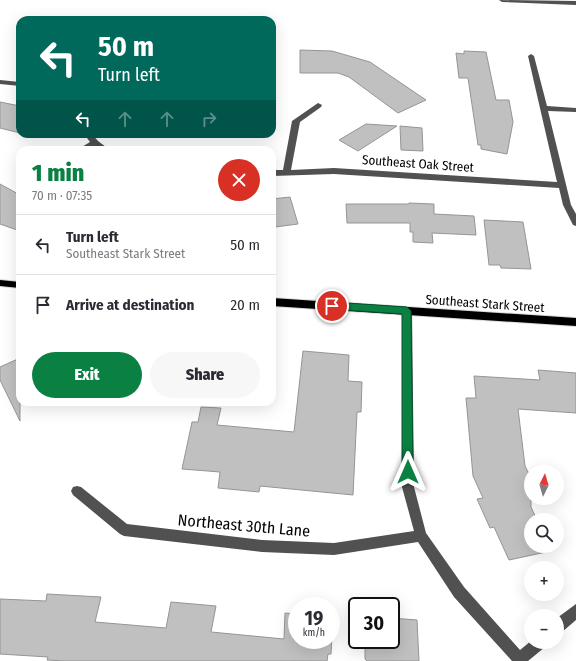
<!DOCTYPE html>
<meta charset="utf-8">
<style>
:root{--surface:#fff;--page:#f7f7f7;--text:#2b2b33;--muted:#7c7c81;--line:#e1e1e2;--accent:#0b8043}
body{margin:0;font-family:"Fira Sans Condensed",sans-serif;background:var(--page);color:var(--text);height:100vh;display:flex;flex-direction:column;font-size:15px;white-space:nowrap}
*{box-sizing:border-box;margin:0}
p{font-size:13px;color:var(--muted)}
.icon{flex:none;width:22px;height:22px;fill:none;stroke:currentColor;stroke-width:2;stroke-linecap:round;stroke-linejoin:round}
.map{position:relative;flex:1;overflow:hidden}
.details{position:absolute;left:16px;top:146px;width:260px;height:260px;display:flex;flex-direction:column;background:var(--surface);border-radius:12px;box-shadow:0 4px 16px #0002}
.details>*{flex:none}
.banner{position:absolute;left:16px;top:16px;width:260px;height:122px;border-radius:12px;box-shadow:0 4px 16px #0002;background:#00695c;color:#fff;overflow:hidden}
.needle{width:26px;rotate:5deg}
.fabs{position:absolute;left:524px;top:465px;display:grid;gap:8px}
.fabs a{display:grid;place-items:center;width:40px;height:40px;border-radius:50%;background:var(--surface);box-shadow:0 4px 16px #0002;font-size:20px}
.speed{position:absolute;left:288px;top:597px;display:flex;gap:8px;font-size:20px;font-weight:700;text-align:center}
.speed>*{display:grid;place-content:center;width:52px;height:52px;border-radius:50%;background:var(--surface);box-shadow:0 4px 16px #0002;line-height:1}
.speed small{font-size:10px;font-weight:400}
.speed .limit{border:2px solid #111;border-radius:6px;background:#fff;color:#111}
.pin{position:absolute;display:grid;place-items:center;width:34px;height:34px;color:#fff;margin:-17px;border:2px solid #fff;border-radius:50%;box-shadow:0 1px 4px #0007}
.me{position:absolute;width:44px;margin:-22px;rotate:0deg;stroke-linejoin:round;filter:drop-shadow(0 0 3px #0008)}
.turn{display:flex;align-items:center;gap:14px;height:84px;padding:0 16px;font-size:18px}
.turn .icon{width:52px;height:52px;stroke-width:2.5}
.turn b{display:block;font-size:28px;line-height:34px}
.lanes{display:flex;align-items:center;height:38px;padding:0 16px;background:#0003;justify-content:center;gap:20px;direction:ltr}
.lanes .off{opacity:.35}
.round{display:grid;place-items:center;flex:none;width:42px;height:42px;border-radius:21px;background:var(--page)}
.summary{display:flex;align-items:center;justify-content:space-between;height:68px;padding:0 16px}
h1{font-size:24px;font-weight:800;line-height:30px;color:var(--accent)}
.button{display:flex;gap:8px;margin-top:auto;padding:8px 16px}
.button a{flex:1;height:46px;border-radius:24px;background:var(--accent);color:#fff;font-size:16px;font-weight:800;line-height:46px;text-align:center}
.button a+a{background:var(--page);color:var(--text)}
ul{padding:0;list-style:none}
li{display:flex;align-items:center;gap:12px;height:60px;padding:0 16px;border-top:1px solid var(--line)}
li div{flex:1}
li b{display:block;font-size:15px}
li em{font-style:normal}
.map>svg:first-child{display:block}
.building{fill:#c0c0c0;stroke:#959595}
.lines{fill:none;stroke-linecap:round;stroke-linejoin:round}
.major-casing{stroke:#dbdbdb;stroke-width:2}
.minor{fill:#515151;fill-rule:evenodd}
.major{fill:#000;fill-rule:evenodd}
.route{fill:#0b8043;stroke:#07532c}
.labels{text-anchor:middle;stroke-width:4;stroke-linejoin:round;paint-order:stroke}
.street-label{font-size:13px;fill:#000;stroke:#fff}
.near-street-label{font-size:16px;fill:#000;stroke:#fff}
</style>
<div class="map">
<svg width="576" height="661" viewBox="0 0 576 661">
<rect width="100%" height="100%" fill="#fff"/>
<g class="building">
<path d="M300,50L332,51L370,62L426,100L398,113L349,77L338,73H300Z"/>
<path d="M464,51L486,52L496,100H509L513,122L507,154L481,149V145H478L468,78H459L456,53L464,54Z"/>
<path d="M0,102L20,106V133L0,128Z"/>
<path d="M366,124L397,126L358,151L339,140Z"/>
<path d="M400,126L422,128L423,151L401,150Z"/>
<path d="M0,184L20,195V231L0,224Z"/>
<path d="M290,197L298,224L275,227L272,215V199Z"/>
<path d="M409,203L434,204V214L474,216L476,235L432,233L433,243L413,242V232H410V223H347L346,204H409Z"/>
<path d="M484,220L523,222L531,269L501,268L500,265H489Z"/>
<path d="M303,351L349,355L348,381L362,382L361,412H357L353,495L260,486L259,492L218,488L220,472L182,469L192,422H198L201,407L221,408L217,425L294,432Z"/>
<path d="M20,358V421L0,380V367Z"/>
<path d="M538,370L576,373V413L518,409L525,466L531,478V507L537,520H531V546H549L551,551L509,560L494,527L490,528L477,499L483,498L473,476L466,398H476L474,376L540,380Z"/>
<path d="M47,594L101,597L95,622L166,628L171,602L216,606L211,632L284,639L285,613L297,614V640H331V617H333L331,654H328L327,661H64L47,660L48,657L0,654V599L46,601Z"/>
<path d="M391,618L417,620L419,661H367L365,659V640H391Z"/>
</g>
<g class="lines">
<g class="major-casing">
<g id="major">
<path d="M0,280L20,282V288L0,286Z"/>
<path d="M272,298L576,318V326L272,306Z"/>
</g>
</g>
<g class="minor">
<path d="M499,0L576,1V5L502,2Z"/>
<path d="M531,54L534,56L547,106L576,108V112L548,111L571,205L576,214V226L573,225L563,205L559,188L334,174L272,176V170H283L292,121L318,103L322,105L321,107L300,122L291,170L334,168L557,182L528,56Z"/>
<path d="M0,80L20,82V86L0,84Z"/>
<path d="M84,134H92L98,141L110,150H100L95,146L87,150H77L90,142Z"/>
<path d="M407,307L410,308L412,311L414,487L426,533L464,587L520,650L531,641V642H547L545,647L528,661H512L454,597L418,542L334,555L262,552L124,536L120,534L73,495L71,491L73,487L77,486L81,487L127,524L262,540L334,543L414,531L402,487V311L404,308Z"/>
<path d="M576,604V620L562,632L557,634V618Z"/>
</g>
<use href="#major" class="major"/>
</g>
<path class="route" d="M332,302L407,307L411,311L413,472L411,475L408,477L404,475L402,472V314L332,309L327,306Z"/>
<g class="labels">
<g class="street-label">
<text transform="translate(418 163) rotate(4)" y="5">Southeast Oak Street</text>
<text transform="translate(485 303) rotate(4)" y="5">Southeast Stark Street</text>
</g>
<g class="near-street-label">
<text transform="translate(244 525) rotate(5)" y="6">Northeast 30th Lane</text>
</g>
</g>
</svg>
<div class="fabs">
<a><svg class="needle" viewBox="-14 -14 28 28"><path d="M0-13l5 13h-10z" fill="#e53935"/><path d="M0 13l5-13h-10z" fill="#7c7c81"/></svg></a>
<a><svg class="icon" aria-label="search" viewBox="0 0 24 24"><circle cx="10" cy="10" r="6"/><path d="M15 15l6 6"/></svg></a>
<a>+</a>
<a>−</a>
</div>
<div class="speed"><div>19<small>km/h</small></div><div class="limit">30</div></div>
<div class="pin" style="left:332px;top:306px;background:#d93025"><svg class="icon" aria-label="arrive" viewBox="0 0 24 24"><path d="M6 21V4h12l-3 4 3 4H6"/></svg></div>
<svg class="me" style="left:408px;top:472px" viewBox="-20 -20 40 40"><path d="M0-17L14 15 0 8-14 15z" fill="#0b8043" stroke="#fff" stroke-width="4"/></svg>
<div class="banner">
<div class="turn"><svg class="icon" aria-label="left" viewBox="0 0 24 24"><path d="M17 20v-9H6M10 6l-5 5 5 5"/></svg><div><b>50 m</b>Turn left</div></div>
<div class="lanes"><svg class="icon" aria-label="left" viewBox="0 0 24 24"><path d="M17 20v-9H6M10 6l-5 5 5 5"/></svg><svg class="icon off" aria-label="ahead" viewBox="0 0 24 24"><path d="M12 20V5M6 11l6-6 6 6"/></svg><svg class="icon off" aria-label="ahead" viewBox="0 0 24 24"><path d="M12 20V5M6 11l6-6 6 6"/></svg><svg class="icon off" aria-label="right" viewBox="0 0 24 24"><path d="M7 20v-9h11M14 6l5 5-5 5"/></svg></div>
</div>
<section class="details">
<div class="summary"><div><h1>1 min</h1><p>70 m · 07:35</p></div><a class="round" style="background:#d93025;color:#fff"><svg class="icon" aria-label="close" viewBox="0 0 24 24"><path d="M6 6l12 12M18 6L6 18"/></svg></a></div>
<ul>
<li><svg class="icon" aria-label="left" viewBox="0 0 24 24"><path d="M17 20v-9H6M10 6l-5 5 5 5"/></svg><div><b>Turn left</b><p>Southeast Stark Street</p></div><em>50 m</em></li>
<li><svg class="icon" aria-label="arrive" viewBox="0 0 24 24"><path d="M6 21V4h12l-3 4 3 4H6"/></svg><div><b>Arrive at destination</b></div><em>20 m</em></li>
</ul>
<div class="button"><a>Exit</a><a>Share</a></div>
</section>
</div>
